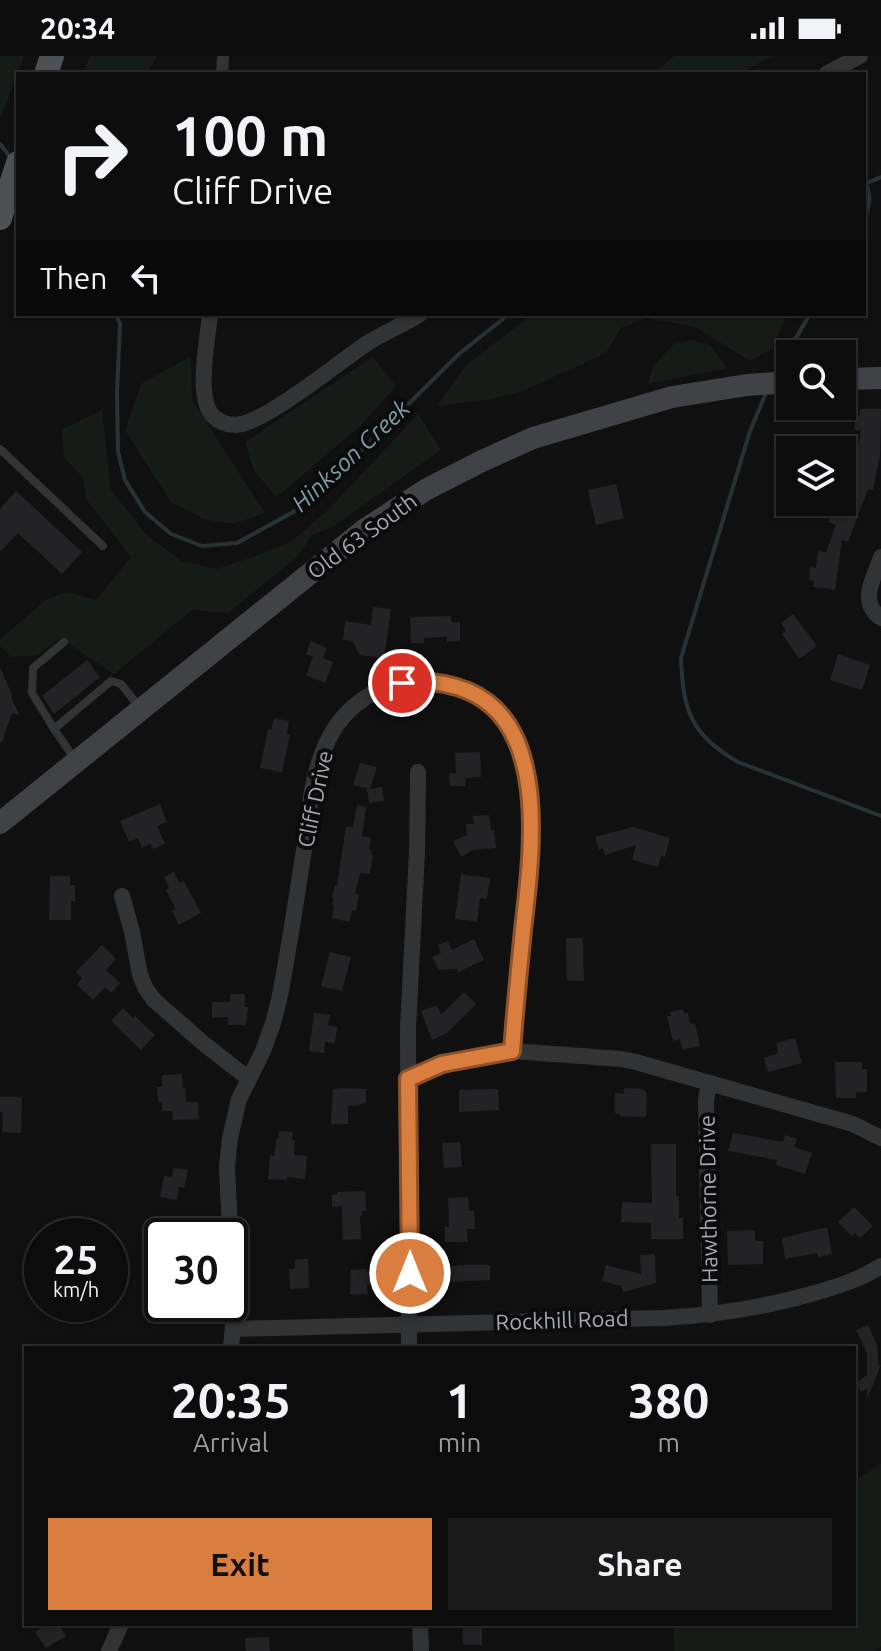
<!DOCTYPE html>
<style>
:root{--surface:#0c0c0d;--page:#1a1a1b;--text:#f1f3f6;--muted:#9a9b9d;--line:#2c2c2e;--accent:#d97e3f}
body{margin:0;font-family:Ubuntu,sans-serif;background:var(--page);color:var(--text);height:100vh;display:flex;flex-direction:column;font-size:30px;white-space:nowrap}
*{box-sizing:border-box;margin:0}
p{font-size:26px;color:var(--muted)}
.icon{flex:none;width:44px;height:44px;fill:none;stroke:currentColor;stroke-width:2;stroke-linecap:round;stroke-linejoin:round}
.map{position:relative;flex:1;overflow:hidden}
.details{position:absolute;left:24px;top:1290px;width:832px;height:280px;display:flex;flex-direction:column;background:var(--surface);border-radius:0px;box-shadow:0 2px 6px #0004,0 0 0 2px var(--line)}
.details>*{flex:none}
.top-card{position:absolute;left:16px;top:16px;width:850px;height:244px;border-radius:0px;box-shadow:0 2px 6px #0004,0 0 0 2px var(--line);background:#0c0c0d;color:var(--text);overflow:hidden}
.controls{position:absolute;left:776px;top:284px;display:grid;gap:16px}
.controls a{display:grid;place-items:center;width:80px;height:80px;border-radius:0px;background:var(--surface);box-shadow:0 2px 6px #0004,0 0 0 2px var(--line);font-size:40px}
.speed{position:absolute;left:24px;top:1162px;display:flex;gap:16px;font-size:40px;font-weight:700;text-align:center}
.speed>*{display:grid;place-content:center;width:104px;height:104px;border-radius:50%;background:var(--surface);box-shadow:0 2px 6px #0004,0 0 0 2px var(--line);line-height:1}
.speed small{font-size:20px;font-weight:400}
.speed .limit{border:4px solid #111;border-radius:12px;background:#fff;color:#111}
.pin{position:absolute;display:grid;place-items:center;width:68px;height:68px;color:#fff;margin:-34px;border:4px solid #fff;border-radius:50%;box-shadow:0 2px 8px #0007}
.me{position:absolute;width:88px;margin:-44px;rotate:0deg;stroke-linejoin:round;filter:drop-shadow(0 0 6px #0008)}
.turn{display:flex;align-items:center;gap:28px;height:168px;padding:0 24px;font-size:36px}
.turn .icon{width:104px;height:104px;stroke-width:2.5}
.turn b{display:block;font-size:56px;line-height:68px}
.then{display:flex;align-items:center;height:76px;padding:0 24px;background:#0003;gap:16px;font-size:30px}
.eta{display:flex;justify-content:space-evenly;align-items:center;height:136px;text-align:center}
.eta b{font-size:48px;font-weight:700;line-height:56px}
.primary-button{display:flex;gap:16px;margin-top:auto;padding:16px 24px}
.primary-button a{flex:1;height:92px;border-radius:0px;background:var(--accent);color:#111;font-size:32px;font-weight:700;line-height:92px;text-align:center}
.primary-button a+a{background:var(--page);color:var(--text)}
.status{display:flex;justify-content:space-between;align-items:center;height:56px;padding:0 40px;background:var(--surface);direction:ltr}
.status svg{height:22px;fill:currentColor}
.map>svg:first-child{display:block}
.green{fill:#171b17}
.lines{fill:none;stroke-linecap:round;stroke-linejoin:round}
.stream{stroke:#283133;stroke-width:4}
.building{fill:#232325}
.service{stroke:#313335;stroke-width:8}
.pedestrian{stroke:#313335;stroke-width:12}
.minor{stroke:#313335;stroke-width:16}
.secondary{stroke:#404245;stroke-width:22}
.primary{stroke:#4e5154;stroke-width:24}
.route-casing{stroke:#8d5229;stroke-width:20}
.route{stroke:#d97e3f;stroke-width:14}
.labels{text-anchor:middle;stroke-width:8;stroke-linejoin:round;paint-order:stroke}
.street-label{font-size:22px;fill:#a3aab0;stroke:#0b0b0c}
.water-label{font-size:24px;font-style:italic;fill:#7d9ea7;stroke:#0b0b0c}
</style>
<div class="status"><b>20:34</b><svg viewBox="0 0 49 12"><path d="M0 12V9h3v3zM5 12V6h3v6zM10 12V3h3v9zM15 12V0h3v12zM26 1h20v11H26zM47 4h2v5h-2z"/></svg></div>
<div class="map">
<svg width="881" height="1595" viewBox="0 0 881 1595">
<rect width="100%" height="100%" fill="#101011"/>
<g class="green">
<path d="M0,0H24L1,61H0Z"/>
<path d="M90,0H157L147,18H83Z"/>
<path d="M674,0H772L739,18H653Z"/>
<path d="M533,258H787L772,293L750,305L695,271L646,262L621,272L606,297L523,335L486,344L437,350L466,309Z"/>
<path d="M692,284L710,289L727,312L648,328L653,310L674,288Z"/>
<path d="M191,300L192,344L265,457L233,468L203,463L171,446L125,374L141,328Z"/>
<path d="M373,301L396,330L361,369L277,441L254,415L245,386Z"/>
<path d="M102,354L111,434L146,478L181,505L217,513L267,496L292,485L329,453L418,358L441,394L331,472L313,478L297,501L228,557L192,554L114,618L60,582L37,599L11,601L0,590V583L47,543L67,536L96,544L131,501L86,443L83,422L64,401L62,374Z"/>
<path d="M881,1408V1590L873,1595H674V1568H854V1425Z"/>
</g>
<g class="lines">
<g class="stream">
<path d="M0,88L11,102"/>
<path d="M864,124C873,138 869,151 864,166"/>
<path d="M867,127L881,121"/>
<path d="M116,258L120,268L117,337L118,396L125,424L145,456L171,478L202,490L237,487L295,455L358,398L459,298L509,258"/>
<path d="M775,318L810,258"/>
<path d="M766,337L750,375L681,602C683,655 691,679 738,706L881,760"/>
</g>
</g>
<g class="building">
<path d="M860,353H881L880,399L873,434L868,433L848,486L842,484L835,534L813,531L814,525L809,524L810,511L816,512L818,495L826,496L836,469L828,466L836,446H842V442L848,444L861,374H855V359H860Z"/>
<path d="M616,428L624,462L596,469L588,434Z"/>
<path d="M16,435L82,496L62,518L18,477L0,496V453Z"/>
<path d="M373,551L391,553L384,602L360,599L352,585L343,584L345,565L371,569Z"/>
<path d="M793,558L817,590L799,603L782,578L786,575L781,567Z"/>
<path d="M451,560V566H460V585L447,586V581L424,582V587H411L410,561Z"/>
<path d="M311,585L327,592L323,602L333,606L325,627L306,619L313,601L306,598Z"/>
<path d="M838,598L870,609L862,634L830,624Z"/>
<path d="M87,604L100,621L54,658L42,640Z"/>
<path d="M0,611L12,639L11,642L20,659L12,657L2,686H0Z"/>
<path d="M274,662L289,665L287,678L290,679L282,716L260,712L268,673L271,674Z"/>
<path d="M480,696L481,721L465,722V730H450L449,718L456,717L455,697Z"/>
<path d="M360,707L377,711L370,733L382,731L384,745L369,747L367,733H369L353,729Z"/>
<path d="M160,748L167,766L157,770L165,788L153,793L150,788L142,792L138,782L129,786L120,765Z"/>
<path d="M357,749L366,751L362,780L371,782L369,793L372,794L371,798H373L370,818L360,817L355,838H359L356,855L352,854L349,866L332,862L334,849H332L334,842L332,841L335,829L337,830L346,770L353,771Z"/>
<path d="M489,759L491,774H494L496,792L473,794L461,801L453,785L467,779L466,768H474L473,760Z"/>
<path d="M633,771L670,782L665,801L661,800L658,811L632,804L636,789L605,799L603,792L599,794L595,781Z"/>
<path d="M174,816L180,827L184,825L201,857L179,869L172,855L176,853L166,834L169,832L164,821Z"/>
<path d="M461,818L490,822L487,843L480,842L477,866L455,863Z"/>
<path d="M50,820H70V829H75V845H71V864H49Z"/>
<path d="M566,882H583L584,925H567Z"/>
<path d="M474,883L484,904L458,916L457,913L439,914L432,901L441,897L438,889L448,885L452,894Z"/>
<path d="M102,889L116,903L106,914L120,927L111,937L105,931L93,944L77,929L82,922L76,916Z"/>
<path d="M330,896L351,901L342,935L321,930Z"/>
<path d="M464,936L476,948L447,977L432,984L421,955L437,949L441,959Z"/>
<path d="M230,938H245V951H248L246,969H228V961L212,962V946H230Z"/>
<path d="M123,952L133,962L135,960L155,979L141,994L111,965Z"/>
<path d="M683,953L684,957H688L690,968L695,967L700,990L682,994L680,983L673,985L667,960H671L670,956Z"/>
<path d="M314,957L330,959L328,969L337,971L335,987L325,986L324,997L309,995Z"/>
<path d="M795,982L802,1007L768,1016L764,1002L778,997L776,987Z"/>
<path d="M835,1006H862V1013H867V1036H856V1042H836Z"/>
<path d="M182,1018L183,1032H185L186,1046H198L199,1063L173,1064V1055H162V1046H158L157,1031H162V1019Z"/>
<path d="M341,1032L366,1033V1047L358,1049L348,1050V1068H331L333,1033Z"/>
<path d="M624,1032L642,1033L647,1037L646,1061L620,1060V1058L615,1057V1037L624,1038Z"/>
<path d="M498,1033L499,1054L459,1056V1034Z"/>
<path d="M0,1041H22L21,1077L2,1076L3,1056H0Z"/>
<path d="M279,1075L293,1076L292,1084H295L294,1099L307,1100L305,1123L287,1121V1124L268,1123L270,1099L274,1100L276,1083H278Z"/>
<path d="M733,1077L783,1086L785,1079L797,1083L794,1091L812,1097L805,1118L776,1109L777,1104L728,1095Z"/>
<path d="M460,1086L462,1111L444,1112L442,1087Z"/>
<path d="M651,1088H676V1140H679V1162H683V1183H651V1167L621,1166L622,1146L652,1147Z"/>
<path d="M173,1112L188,1114L184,1132L179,1131L177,1144L160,1141L164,1120L172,1121Z"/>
<path d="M365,1135L366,1155H362V1160H360L361,1183L343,1184L342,1150L332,1151V1139L337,1138V1136Z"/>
<path d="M468,1141L469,1155H474L475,1173H467L468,1186H445V1171H449L448,1142Z"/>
<path d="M854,1151L873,1170L860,1182L855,1177L852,1180L838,1166Z"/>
<path d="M827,1171L832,1198L818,1201L817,1197L785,1203L782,1182Z"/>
<path d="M755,1174V1185H763V1208L728,1209L727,1175Z"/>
<path d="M655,1198L656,1227L623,1236L621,1230L602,1225L606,1209L641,1218L640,1199Z"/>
<path d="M295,1203H308L309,1232L290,1233L289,1213H295Z"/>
<path d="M460,1209H490V1224L448,1226L447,1211Z"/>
<path d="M367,1213V1215H372V1229H367L368,1238L350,1239L351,1214Z"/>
<path d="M868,1269L877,1289L879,1311L881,1309L868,1341H867V1332L861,1336L856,1327L867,1319V1297L856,1274Z"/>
<path d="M48,1568H58L66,1580L46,1592L35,1576Z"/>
<rect x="463" y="1568" width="19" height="21"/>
<path d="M269,1581L270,1595H246L245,1582Z"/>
</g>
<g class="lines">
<g class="service">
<path d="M0,393L103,490"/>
<path d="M64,586L33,612L32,637L54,673L76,705"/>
<path d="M54,673L111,625L121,628L140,652"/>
</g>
<path class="pedestrian" d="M222,18L223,0"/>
<g class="minor">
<path d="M826,18L860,0"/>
<path d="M210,258C208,283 195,341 213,360C219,366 228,369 236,369C264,368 339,306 366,288C383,277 403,269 420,258"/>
<path d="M881,501C874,522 858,546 881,562"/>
<path d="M122,840L132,876L140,919L146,933L154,944L203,987L249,1023"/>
<path d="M512,995L622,1003L636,1006L853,1068L881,1082"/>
<path d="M709,1027L706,1044L710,1259"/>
<path d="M234,1273L663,1262C714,1259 762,1252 811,1238C836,1231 859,1224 881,1210"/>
<path d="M231,1292L234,1259L228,1133L227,1111L230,1082L239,1043L263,995L273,967L279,944C289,894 296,844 304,794C309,757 311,716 329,682C346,649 379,627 416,625C435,625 453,628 470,636C552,671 530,809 523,880C519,919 515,957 512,995L442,1008L408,1023"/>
<path d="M409,1292L408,973L417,796L418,716"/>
<path d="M420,1568L421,1595"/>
<path d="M109,1595L121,1568"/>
</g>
<g class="secondary">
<path d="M842,323L881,322"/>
<path d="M0,767L364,474L427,433L482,405L533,382L672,341L747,329L790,326"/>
</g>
<g class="primary">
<path d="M46,18L52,0"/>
<path d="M0,162L18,107"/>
</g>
</g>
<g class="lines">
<g class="route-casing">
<path id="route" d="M402,627C425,624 446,626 468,635C551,670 531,802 523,874C519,914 515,955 512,995L442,1008L408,1023L410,1217"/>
</g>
<use href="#route" class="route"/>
</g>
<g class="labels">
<g class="street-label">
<text transform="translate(362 480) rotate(-36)" y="8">Old 63 South</text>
<text transform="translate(315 743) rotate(-78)" y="8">Cliff Drive</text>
<text transform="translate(708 1143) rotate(-91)" y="8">Hawthorne Drive</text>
<text transform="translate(562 1264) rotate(-2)" y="8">Rockhill Road</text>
</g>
<g class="water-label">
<text transform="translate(351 400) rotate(-43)" y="8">Hinkson Creek</text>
</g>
</g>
</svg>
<div class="controls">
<a><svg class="icon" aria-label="search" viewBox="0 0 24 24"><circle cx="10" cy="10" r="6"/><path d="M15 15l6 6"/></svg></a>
<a><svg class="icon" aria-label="layers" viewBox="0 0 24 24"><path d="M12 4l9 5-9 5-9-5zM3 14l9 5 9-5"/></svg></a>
</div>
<div class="speed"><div>25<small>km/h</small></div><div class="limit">30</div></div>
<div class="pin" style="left:402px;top:627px;background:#d93025"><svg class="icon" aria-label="arrive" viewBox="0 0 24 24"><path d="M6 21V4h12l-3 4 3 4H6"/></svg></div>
<svg class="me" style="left:410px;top:1217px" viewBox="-20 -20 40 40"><circle r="17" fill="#d97e3f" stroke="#fff" stroke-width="3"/><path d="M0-11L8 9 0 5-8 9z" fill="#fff"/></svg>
<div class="top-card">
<div class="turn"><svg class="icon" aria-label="right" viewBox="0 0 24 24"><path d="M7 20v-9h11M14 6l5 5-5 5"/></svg><div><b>100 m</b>Cliff Drive</div></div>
<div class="then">Then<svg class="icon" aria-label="left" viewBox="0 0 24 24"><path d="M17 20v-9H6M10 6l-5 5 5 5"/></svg></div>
</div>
<section class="details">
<div class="eta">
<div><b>20:35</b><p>Arrival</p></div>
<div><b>1</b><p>min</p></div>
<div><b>380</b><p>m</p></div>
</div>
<div class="primary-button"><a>Exit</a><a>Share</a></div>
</section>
</div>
